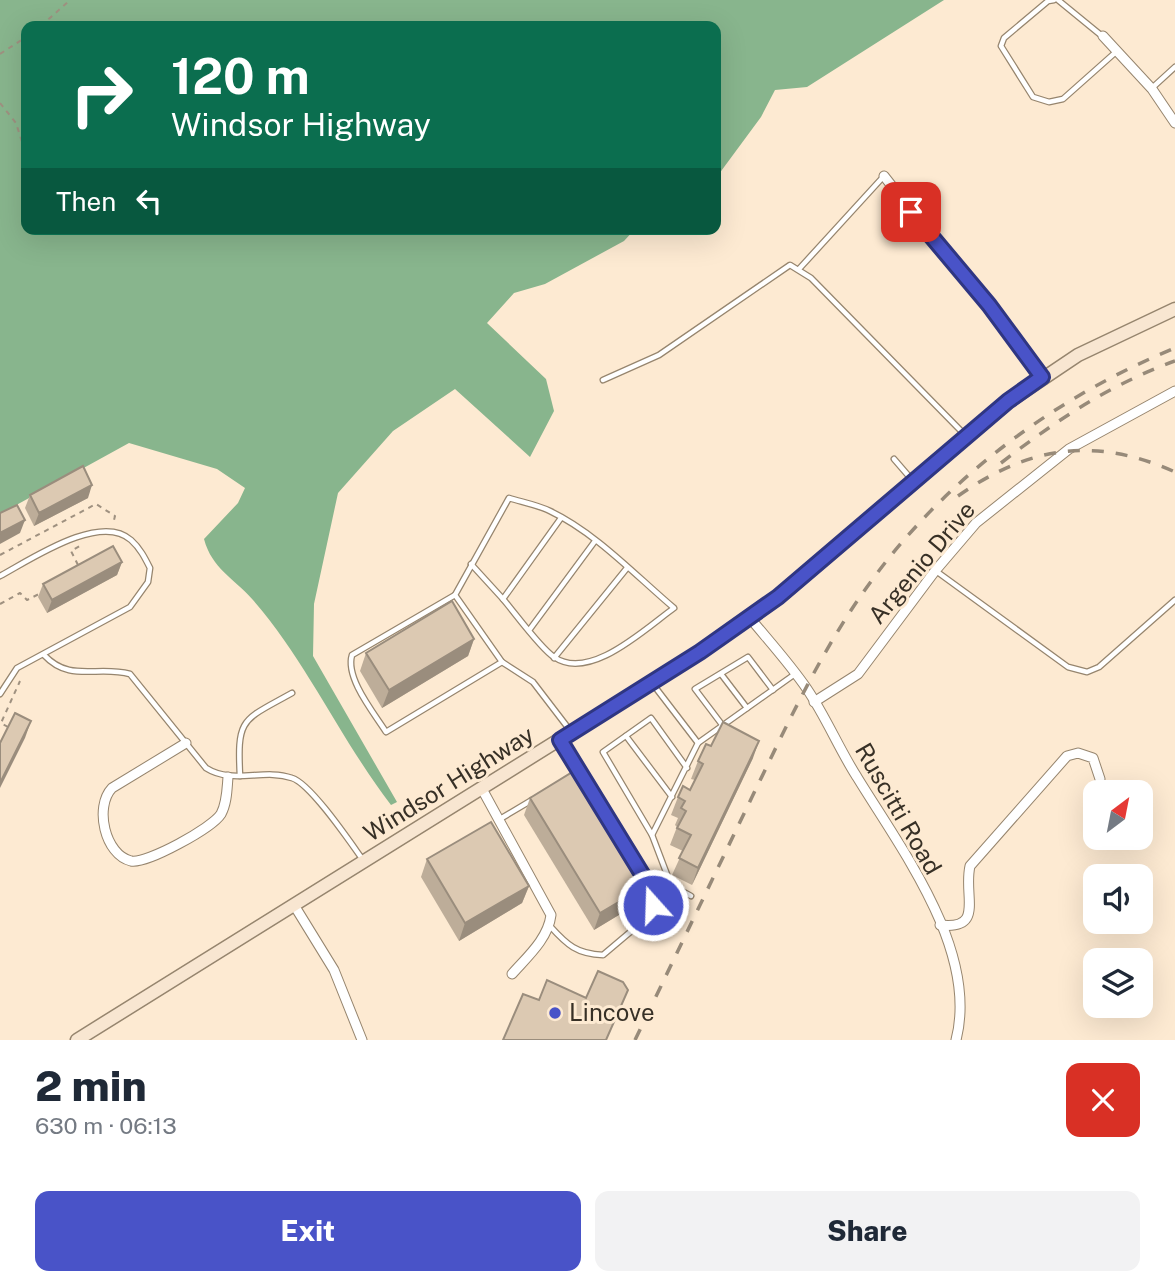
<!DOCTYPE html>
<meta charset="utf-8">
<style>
:root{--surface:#fff;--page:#f2f2f3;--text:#1f2937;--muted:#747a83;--accent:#4953c8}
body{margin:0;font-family:"Public Sans",sans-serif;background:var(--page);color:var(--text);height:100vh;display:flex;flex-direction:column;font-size:26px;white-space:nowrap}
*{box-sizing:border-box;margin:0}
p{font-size:23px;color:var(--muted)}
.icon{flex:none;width:38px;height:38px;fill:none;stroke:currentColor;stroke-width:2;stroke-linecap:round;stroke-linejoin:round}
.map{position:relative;height:1040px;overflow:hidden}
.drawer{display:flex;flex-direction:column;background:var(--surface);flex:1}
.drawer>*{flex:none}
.hud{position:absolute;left:21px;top:21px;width:700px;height:214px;border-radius:14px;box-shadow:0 7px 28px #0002;background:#0b6e4f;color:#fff;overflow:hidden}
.needle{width:46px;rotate:32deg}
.fabs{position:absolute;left:1083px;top:780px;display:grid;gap:14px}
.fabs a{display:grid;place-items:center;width:70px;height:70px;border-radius:14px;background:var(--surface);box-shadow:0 7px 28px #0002;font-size:35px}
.pin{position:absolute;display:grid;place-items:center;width:60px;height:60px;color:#fff;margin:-30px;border-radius:14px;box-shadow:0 4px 10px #0006}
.me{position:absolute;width:77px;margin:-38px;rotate:340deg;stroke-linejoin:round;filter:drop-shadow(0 0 5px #0008)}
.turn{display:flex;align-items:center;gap:24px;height:147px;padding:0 35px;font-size:32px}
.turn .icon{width:91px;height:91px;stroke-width:2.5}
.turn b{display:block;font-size:49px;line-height:60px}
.then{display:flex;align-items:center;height:66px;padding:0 35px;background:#0003;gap:14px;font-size:26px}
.round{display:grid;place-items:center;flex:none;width:74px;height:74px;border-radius:14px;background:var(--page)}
.head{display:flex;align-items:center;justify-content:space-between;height:119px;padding:0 35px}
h1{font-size:42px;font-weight:800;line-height:52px}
.cta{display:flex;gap:14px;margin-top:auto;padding:14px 35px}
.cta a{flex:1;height:80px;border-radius:14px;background:var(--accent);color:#fff;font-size:28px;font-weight:800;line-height:80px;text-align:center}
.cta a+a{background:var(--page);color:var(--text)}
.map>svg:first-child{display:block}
.forest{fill:#88b58d}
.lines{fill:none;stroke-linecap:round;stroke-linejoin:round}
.service-casing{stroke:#96856e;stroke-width:7}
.minor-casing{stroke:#96856e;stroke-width:11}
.secondary-casing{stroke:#96856e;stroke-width:15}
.path{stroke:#9f9180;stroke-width:2;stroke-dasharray:5 5;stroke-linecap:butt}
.service{stroke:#fff;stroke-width:4.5}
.minor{stroke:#fff;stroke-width:9}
.secondary{stroke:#f8e6d1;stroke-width:12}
.rail{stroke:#978a79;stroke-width:3.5;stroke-dasharray:12 12;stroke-linecap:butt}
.wall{fill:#bdad99}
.shaded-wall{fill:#9a8d7d}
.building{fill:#dcc9b2;stroke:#9a8d7d;stroke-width:2}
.route-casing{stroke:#2f3682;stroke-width:18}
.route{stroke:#4953c8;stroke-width:12}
.poi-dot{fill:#4953c8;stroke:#fdead2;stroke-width:2.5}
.labels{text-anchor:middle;stroke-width:6;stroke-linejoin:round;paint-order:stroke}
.street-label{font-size:24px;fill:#373026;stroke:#fdead2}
.poi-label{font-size:24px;fill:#373026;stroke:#fdead2;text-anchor:start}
</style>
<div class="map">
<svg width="1175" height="1040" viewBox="0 0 1175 1040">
<rect width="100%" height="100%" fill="#fdead2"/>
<path class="forest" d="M0,0H944L807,87L775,90L761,117L716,178V26H26V229H635L624,241L545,284L514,293L487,323L546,379L554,411L530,457L455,389L393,431L338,493L314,604L313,656L397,802L391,805C341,740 307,662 253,600C234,578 212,569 204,539L238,503L245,488L217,469L129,443L0,514Z"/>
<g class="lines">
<g class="service-casing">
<g id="service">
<path d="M1054,0L1048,1L1004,38L1001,46L1033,97L1049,102L1063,99L1117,51"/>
<path d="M1058,0L1102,36"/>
<path d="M1152,88L1175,67"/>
<path d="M799,269L884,176"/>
<path d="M603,380L659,355L790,265L811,278L966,436"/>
<path d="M894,459L913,481"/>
<path d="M561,518L503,599C515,613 541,649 554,657C590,682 646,628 674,608C635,575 596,533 550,511C538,505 522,502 509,498L455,595L502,662L533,682L569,729"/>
<path d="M471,564L503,599"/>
<path d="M936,571L1068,667L1087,672L1099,667L1175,600"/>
<path d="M0,576C30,560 100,512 131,540C140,548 145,558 150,568L148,582L130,607L17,668L0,694"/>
<path d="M455,595L352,655C345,678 374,713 386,732L502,662"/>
<path d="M530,629L595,541"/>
<path d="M44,655C70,683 97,665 130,674L206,768C233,785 263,768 292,778C311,784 350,842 363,860"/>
<path d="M554,658L627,568"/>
<path d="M721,674L747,708"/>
<path d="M652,683L698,743L795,674"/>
<path d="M723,726L695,689L748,657L773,690"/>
<path d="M626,736L672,797"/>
<path d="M560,740L580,772"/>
<path d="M687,768L651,718L603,752L652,835L698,743"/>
<path d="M240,776C237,717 242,721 292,693"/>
<path d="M500,819L532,800"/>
<path d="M652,835L671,885L691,896"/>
<path d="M550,926C567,945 577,954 603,955L648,917L653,892L646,881"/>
</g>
</g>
<g class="minor-casing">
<g id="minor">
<path d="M1103,36L1152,89L1175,123"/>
<path d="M884,176L1042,377"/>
<path d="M750,618C769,641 790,664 807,689C826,717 839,749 857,777C901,849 979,951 956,1040"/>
<path d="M814,702L858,674L935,571L976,523L1069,449L1175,391"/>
<path d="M186,743L112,788C94,807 105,855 131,861C147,864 212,828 221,814C227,803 227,789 228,777"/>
<path d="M482,789L551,915C548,939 527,957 512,974"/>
<path d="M294,905L334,970L362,1040"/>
<path d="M940,925C985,930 963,896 970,866L1067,756L1078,753L1093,758L1100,779"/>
</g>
</g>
<g class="secondary-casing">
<path id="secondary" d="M77,1040L700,652L778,598L1008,402L1078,355L1175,309"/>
</g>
<g class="path">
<path d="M41,26L70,0"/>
<path d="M0,54L26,37"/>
<path d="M0,103L16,123L23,145"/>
<path d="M0,555L96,504L115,516L113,524"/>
<path d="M78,565L71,551L83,544"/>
<path d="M0,604L20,593L27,600L41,593"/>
<path d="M8,727L1,723L20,681"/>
</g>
<use href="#service" class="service"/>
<use href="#minor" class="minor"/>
<use href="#secondary" class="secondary"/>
<g class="rail">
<path d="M1001,463C1055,421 1111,384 1175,361"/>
<path d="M958,496C1029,446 1095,436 1175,472"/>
<path d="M635,1040C674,959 713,878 752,797C789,721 824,644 875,576C951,474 1058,396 1175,348"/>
</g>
</g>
<g class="wall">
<path d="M30,495L88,498L34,526L25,508Z"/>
<path d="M122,562L117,575L47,613L38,597L43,584Z"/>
<path d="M474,639L468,656L382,708L360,671L366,653Z"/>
<path d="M753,758L692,885L672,875L683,851L670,845L677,827L675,825L678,818L671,815L678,797L690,790L695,780L691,779L698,761Z"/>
<path d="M530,798L649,884L642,901L594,930L524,815Z"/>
<path d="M427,859L529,886L522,903L459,941L421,877Z"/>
</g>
<g class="shaded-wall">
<path d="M92,485L88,498L34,526L39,513Z"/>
<path d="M25,520L20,533L0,544V533Z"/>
<path d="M122,562L117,575L47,613L52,600Z"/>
<path d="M474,639L468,656L382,708L389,690Z"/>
<path d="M31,721L25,738L0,788V783Z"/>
<path d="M759,741L753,758L692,885L698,868Z"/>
<path d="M649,884L642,901L594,930L600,913Z"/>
<path d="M529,886L522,903L459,941L465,923Z"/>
</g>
<g class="building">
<path d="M83,466L92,485L39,513L30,495Z"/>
<path d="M17,505L25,520L0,533V513Z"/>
<path d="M113,546L122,562L52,600L43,584Z"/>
<path d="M452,601L474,639L389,690L366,653Z"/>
<path d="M15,713L31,721L0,783V743Z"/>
<path d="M723,722L759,741L698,868L679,858L691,835L677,828L686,811L681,808L685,801L678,797L683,786L690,790L703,764L698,761L706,744L711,746Z"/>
<path d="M579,768L649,884L600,913L530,798Z"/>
<path d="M491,822L529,886L465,923L427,859Z"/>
<path d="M598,971L623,982L628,990L606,1040H503L523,994L539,1000L547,980L586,998Z"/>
</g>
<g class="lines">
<g class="route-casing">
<path id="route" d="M653,905V892L560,740L700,652L778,597L1008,401L1042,377L989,305L911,212"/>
</g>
<use href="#route" class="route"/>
</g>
<circle class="poi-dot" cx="555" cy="1013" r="7"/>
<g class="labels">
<g class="street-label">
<text transform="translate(922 563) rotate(-50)" y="8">Argenio Drive</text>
<text transform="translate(449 784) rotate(-32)" y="8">Windsor Highway</text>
<text transform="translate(898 809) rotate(60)" y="8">Ruscitti Road</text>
</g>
<g class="poi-label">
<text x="569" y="1021">Lincove</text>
</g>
</g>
</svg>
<div class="fabs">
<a><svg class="needle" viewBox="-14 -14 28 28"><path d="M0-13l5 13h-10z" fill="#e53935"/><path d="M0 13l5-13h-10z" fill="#747a83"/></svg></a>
<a><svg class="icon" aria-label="sound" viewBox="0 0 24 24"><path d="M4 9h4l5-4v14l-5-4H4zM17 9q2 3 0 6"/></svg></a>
<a><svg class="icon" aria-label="layers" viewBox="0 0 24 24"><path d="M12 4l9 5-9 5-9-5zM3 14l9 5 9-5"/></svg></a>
</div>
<div class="pin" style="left:911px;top:212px;background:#d93025"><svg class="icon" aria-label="arrive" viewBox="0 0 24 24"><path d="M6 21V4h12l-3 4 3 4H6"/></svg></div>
<svg class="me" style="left:653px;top:905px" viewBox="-20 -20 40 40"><circle r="17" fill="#4953c8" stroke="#fff" stroke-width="3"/><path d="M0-11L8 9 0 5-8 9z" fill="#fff"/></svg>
<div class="hud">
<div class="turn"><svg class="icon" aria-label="right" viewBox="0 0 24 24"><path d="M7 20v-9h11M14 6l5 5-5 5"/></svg><div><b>120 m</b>Windsor Highway</div></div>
<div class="then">Then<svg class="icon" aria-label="left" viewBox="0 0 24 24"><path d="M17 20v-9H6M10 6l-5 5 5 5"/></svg></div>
</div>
</div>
<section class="drawer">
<div class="head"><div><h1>2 min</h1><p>630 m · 06:13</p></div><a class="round" style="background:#d93025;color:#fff"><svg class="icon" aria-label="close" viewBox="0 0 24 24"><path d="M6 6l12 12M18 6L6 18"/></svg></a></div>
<div class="cta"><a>Exit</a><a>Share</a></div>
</section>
